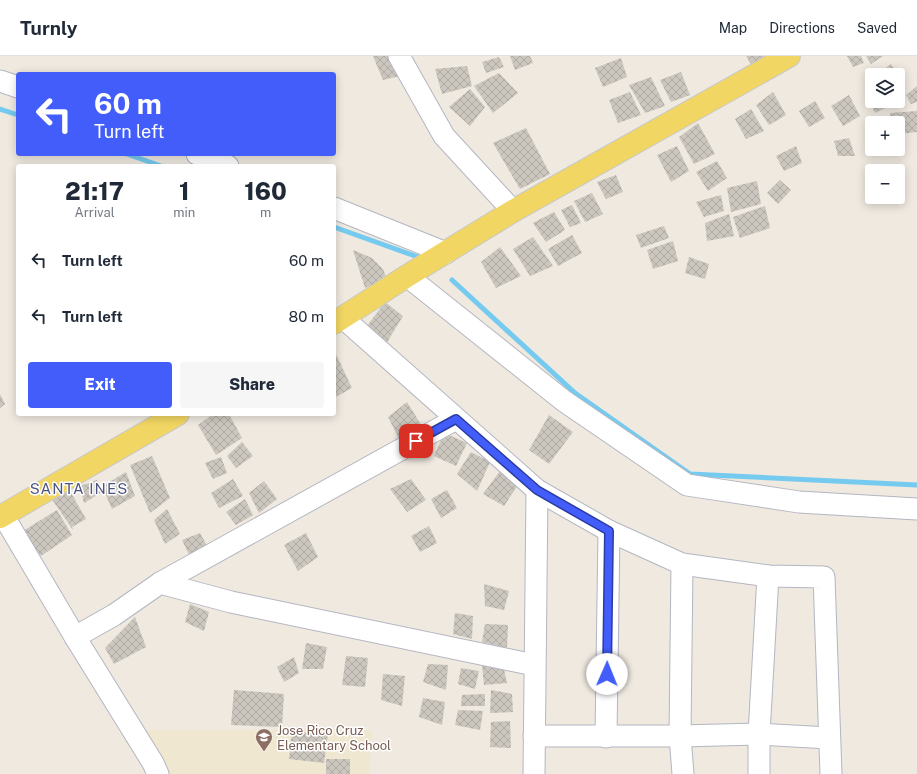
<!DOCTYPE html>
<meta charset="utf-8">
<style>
:root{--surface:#fff;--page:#f6f6f7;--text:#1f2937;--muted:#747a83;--line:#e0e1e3;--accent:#425dfa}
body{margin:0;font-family:"Public Sans",sans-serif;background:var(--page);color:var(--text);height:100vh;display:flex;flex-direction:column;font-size:15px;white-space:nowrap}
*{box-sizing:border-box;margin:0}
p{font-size:13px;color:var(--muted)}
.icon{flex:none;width:22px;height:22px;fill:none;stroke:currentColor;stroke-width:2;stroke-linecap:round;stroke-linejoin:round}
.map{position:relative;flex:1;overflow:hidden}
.panel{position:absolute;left:16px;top:108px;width:320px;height:252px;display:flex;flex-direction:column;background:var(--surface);border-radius:4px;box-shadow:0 2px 10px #0003}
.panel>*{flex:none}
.banner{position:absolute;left:16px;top:16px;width:320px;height:84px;border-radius:4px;box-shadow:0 2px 10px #0003;background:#425dfa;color:#fff;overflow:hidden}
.buttons{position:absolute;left:865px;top:12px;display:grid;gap:8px}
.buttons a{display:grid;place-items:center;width:40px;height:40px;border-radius:4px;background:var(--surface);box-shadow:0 2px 10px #0003;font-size:20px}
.pin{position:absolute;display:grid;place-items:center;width:34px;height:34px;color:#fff;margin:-17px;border-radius:8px;box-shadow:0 2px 6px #0006}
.me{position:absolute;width:44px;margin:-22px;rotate:1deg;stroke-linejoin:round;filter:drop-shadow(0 0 3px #0008)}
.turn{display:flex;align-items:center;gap:14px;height:84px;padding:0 12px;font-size:18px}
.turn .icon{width:52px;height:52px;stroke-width:2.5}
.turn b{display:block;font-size:28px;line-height:34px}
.eta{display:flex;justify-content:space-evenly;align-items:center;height:68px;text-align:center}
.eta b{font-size:24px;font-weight:800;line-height:28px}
.action{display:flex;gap:8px;margin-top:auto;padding:8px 12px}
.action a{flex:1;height:46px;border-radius:4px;background:var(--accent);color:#fff;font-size:16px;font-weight:800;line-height:46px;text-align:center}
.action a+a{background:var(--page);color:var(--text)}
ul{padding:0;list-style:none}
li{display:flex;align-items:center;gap:12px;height:56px;padding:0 12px}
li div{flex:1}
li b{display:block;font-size:15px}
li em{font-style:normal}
header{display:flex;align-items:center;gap:24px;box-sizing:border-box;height:56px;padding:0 20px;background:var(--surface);border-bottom:1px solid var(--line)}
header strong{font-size:19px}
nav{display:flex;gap:22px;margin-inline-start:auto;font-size:14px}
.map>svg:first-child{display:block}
.education{fill:#f0e7d0}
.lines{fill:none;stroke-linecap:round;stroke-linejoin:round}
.stream{stroke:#75caef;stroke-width:5}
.building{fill:url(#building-cross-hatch)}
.minor-casing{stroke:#b4b6c1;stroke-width:23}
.major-casing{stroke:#c9c9c9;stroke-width:24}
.minor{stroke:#fff;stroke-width:21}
.major{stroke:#f1d663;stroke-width:22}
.route-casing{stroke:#2b3ca2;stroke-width:10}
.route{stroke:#425dfa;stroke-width:7}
.labels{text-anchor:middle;stroke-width:3;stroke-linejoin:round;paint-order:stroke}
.education-label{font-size:13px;fill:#785e54;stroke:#fff;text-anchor:start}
.quarter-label{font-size:15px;letter-spacing:1px;fill:#4d547f;stroke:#fff}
</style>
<header>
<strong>Turnly</strong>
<nav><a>Map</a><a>Directions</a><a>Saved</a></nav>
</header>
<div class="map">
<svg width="917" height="718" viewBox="0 0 917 718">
<defs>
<pattern id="building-cross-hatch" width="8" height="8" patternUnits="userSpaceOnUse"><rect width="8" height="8" fill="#cbc7bf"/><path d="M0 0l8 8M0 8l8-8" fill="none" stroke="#afaba4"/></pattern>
</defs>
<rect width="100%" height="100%" fill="#efe9e0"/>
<path class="education" d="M146,674H372L369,718H169Z"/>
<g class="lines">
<g class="stream">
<path d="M0,53L18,59"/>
<path d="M127,98L161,110"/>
<path d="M334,171L418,201"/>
<path d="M452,224L575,337L690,418L917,429"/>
</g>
</g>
<g class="building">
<path d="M373,0H394L404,19L383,24Z"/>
<path d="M510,0H530L533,7L515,14Z"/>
<path d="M746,0H771L752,10Z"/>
<path d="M847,0H861L864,7L853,11Z"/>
<path d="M866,0H883L871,8Z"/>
<path d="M499,1L504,11L486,17L482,6Z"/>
<path d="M621,2L627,21L603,31L595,12Z"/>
<path d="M891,8L898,19H876Z"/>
<path d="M467,10L472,30L442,38L435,13Z"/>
<path d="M681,16L690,39L671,46L660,24Z"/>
<path d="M499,17L518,37L493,57L474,30Z"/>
<path d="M898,19L903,28L898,31Z"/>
<path d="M651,21L665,50L645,57L629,29Z"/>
<path d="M917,30V46L911,48L906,39Z"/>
<path d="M470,33L485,51L470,70L449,51Z"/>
<path d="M630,36L641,59L618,67L609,44Z"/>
<path d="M773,36L786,59L769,69L756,49Z"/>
<path d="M872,36V45H886L889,50L875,57L867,39Z"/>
<path d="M849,39L860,60L843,70L831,50Z"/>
<path d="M815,45L825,62L809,71L799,55Z"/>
<path d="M751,53L764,75L746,83L735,63Z"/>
<path d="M917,55V76L898,78V67H891L890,57Z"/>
<path d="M698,67L715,98L694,108L679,81Z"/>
<path d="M526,72L550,118L520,133L493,87Z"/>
<path d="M849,82L855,100H838L834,85Z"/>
<path d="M677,90L689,115L671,126L657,99Z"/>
<path d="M796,90L802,107L784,115L776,100Z"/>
<path d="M717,105L727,122L708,135L696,116Z"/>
<path d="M616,119L623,136L606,143L597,126Z"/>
<path d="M780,124L791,134L778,148L767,137Z"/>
<path d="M757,125L761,148L731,156L727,132Z"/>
<path d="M592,137L603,158L585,166L574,145Z"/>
<path d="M721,139L724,155L704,161L696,146Z"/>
<path d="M572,149L581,167L570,171L561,154Z"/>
<path d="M765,150L770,172L740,182L733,161Z"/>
<path d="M554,156L565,174L546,186L533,167Z"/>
<path d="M729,158L734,180L707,185L705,167Z"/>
<path d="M664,170L669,182L641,192L636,179Z"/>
<path d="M572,179L582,197L558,210L548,193Z"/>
<path d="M533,181L553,210L530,220L513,193Z"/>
<path d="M673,185L678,205L653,213L647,194Z"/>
<path d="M500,191L521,220L496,232L481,206Z"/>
<path d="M353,194L372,202L383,213L387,224L365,232Z"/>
<path d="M689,201L709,208L705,223L685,217Z"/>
<path d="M385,246L403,260L386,288L367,270Z"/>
<path d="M334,294L352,332L334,342Z"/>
<path d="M0,338L5,348L0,352Z"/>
<path d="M407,346L425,375L402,389L388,361Z"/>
<path d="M213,358H229L242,382L216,399L198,369Z"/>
<path d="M549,359L573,376L549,408L529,394Z"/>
<path d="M444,377L467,387L456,410L434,400Z"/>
<path d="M242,386L253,400L236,412L227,400Z"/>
<path d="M471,396L490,406L477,435L457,418Z"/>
<path d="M152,400L170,442L150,457L130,409Z"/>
<path d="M221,401L227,417L213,423L205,407Z"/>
<path d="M500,415L520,426L504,450L483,438Z"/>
<path d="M126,416L135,440L112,453L104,435L84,447L80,430L97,424L101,431Z"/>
<path d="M233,423L243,440L219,452L211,437Z"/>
<path d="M411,423L426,444L407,456L390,433Z"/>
<path d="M264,425L277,443L259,457L249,437Z"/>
<path d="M447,434L457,452L441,462L431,443Z"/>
<path d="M70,435L86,463L72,471L73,474L51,442Z"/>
<path d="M245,443L253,459L236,469L226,456Z"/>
<path d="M167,453L180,478L165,488L154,464Z"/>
<path d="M57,454L72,479L41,500L23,475Z"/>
<path d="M429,470L437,487L420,496L411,480Z"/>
<path d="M200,477L211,497L192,505L182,484Z"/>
<path d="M306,477L318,501L298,515L284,489Z"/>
<path d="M484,528L509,535L504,554L485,550Z"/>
<path d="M190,548L209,556L204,575L185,566Z"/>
<path d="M455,557L473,560L472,583L453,578Z"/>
<path d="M135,561L146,591L114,608L105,592Z"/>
<path d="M485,568L508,569L507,592L482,586Z"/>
<path d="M306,587L327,591L323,613H302Z"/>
<path d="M346,600L368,602L365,631L342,629Z"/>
<path d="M294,601L299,617L284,626L277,611Z"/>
<path d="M428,608L448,609L446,634L423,626Z"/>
<path d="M482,609H503L507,627L484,629Z"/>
<path d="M461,612L479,615L475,633L458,628Z"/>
<path d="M383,618L405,620L402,650L381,644Z"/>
<path d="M234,634L284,638L282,671L231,669Z"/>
<path d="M491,634L512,638L513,656L490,657Z"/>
<path d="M485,638V650H461L462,639Z"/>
<path d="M423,642L445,646L442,669L419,661Z"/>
<path d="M458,654L483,655L480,674L455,669Z"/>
<path d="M510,665L511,692L490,691L491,666Z"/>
<path d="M292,675L328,679L324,707L289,703Z"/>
<rect x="326" y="703" width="24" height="15"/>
</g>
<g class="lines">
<g class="minor-casing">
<g id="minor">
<path d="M399,0L444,80L513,155"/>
<path d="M0,25L18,31"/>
<path d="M197,98L228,110"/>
<path d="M334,152L446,197"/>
<path d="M407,220L564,345L687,429L799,446L917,453"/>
<path d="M343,262L537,434L609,475L682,508L768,520L824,521L831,718"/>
<path d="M3,459L75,581L153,707L158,718"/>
<path d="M682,508L680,680L683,718"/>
<path d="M160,527L456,363"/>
<path d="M75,581L114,559L160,527L231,546L534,609"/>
<path d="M534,680H680L759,678L829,682"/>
<path d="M606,681L609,475"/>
<path d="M534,718L537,434"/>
<path d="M759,718V678L768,520"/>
</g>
</g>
<g class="major-casing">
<g id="major">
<path d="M334,267L407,220L513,155L789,0"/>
<path d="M0,461L178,358"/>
</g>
</g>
<use href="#minor" class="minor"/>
<use href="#major" class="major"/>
</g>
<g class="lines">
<g class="route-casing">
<path id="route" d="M416,385L456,363L537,434L609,475L607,618"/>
</g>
<use href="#route" class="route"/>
</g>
<defs>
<g id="school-pin" transform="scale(0.9)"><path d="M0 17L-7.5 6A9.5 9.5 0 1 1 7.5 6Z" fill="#8d6e63" stroke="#fff"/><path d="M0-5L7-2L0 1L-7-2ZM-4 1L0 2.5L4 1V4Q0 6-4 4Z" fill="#fff"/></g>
</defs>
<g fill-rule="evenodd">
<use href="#school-pin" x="264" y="681"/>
</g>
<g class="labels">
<g class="education-label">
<text x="277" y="679">Jose Rico Cruz<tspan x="277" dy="15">Elementary School</tspan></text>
</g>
<g class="quarter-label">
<text x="79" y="438">SANTA INES</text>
</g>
</g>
</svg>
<div class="buttons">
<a><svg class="icon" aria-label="layers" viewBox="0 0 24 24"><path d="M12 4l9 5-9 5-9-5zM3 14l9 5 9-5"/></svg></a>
<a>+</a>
<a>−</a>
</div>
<div class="pin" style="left:416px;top:385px;background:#d93025"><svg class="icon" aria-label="arrive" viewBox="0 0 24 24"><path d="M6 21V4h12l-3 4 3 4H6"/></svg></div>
<svg class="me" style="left:607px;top:618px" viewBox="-20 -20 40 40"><circle r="19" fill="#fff"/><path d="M0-13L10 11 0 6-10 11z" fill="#425dfa"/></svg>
<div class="banner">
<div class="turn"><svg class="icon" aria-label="left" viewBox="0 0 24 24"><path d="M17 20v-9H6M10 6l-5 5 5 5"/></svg><div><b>60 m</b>Turn left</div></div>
</div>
<section class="panel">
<div class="eta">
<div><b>21:17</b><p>Arrival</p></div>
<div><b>1</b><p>min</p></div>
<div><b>160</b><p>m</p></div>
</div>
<ul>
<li><svg class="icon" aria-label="left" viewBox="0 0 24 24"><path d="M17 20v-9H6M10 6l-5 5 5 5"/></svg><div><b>Turn left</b></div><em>60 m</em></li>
<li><svg class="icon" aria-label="left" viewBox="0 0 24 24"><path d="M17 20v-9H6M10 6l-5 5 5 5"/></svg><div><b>Turn left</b></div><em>80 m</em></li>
</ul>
<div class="action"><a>Exit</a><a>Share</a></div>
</section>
</div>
